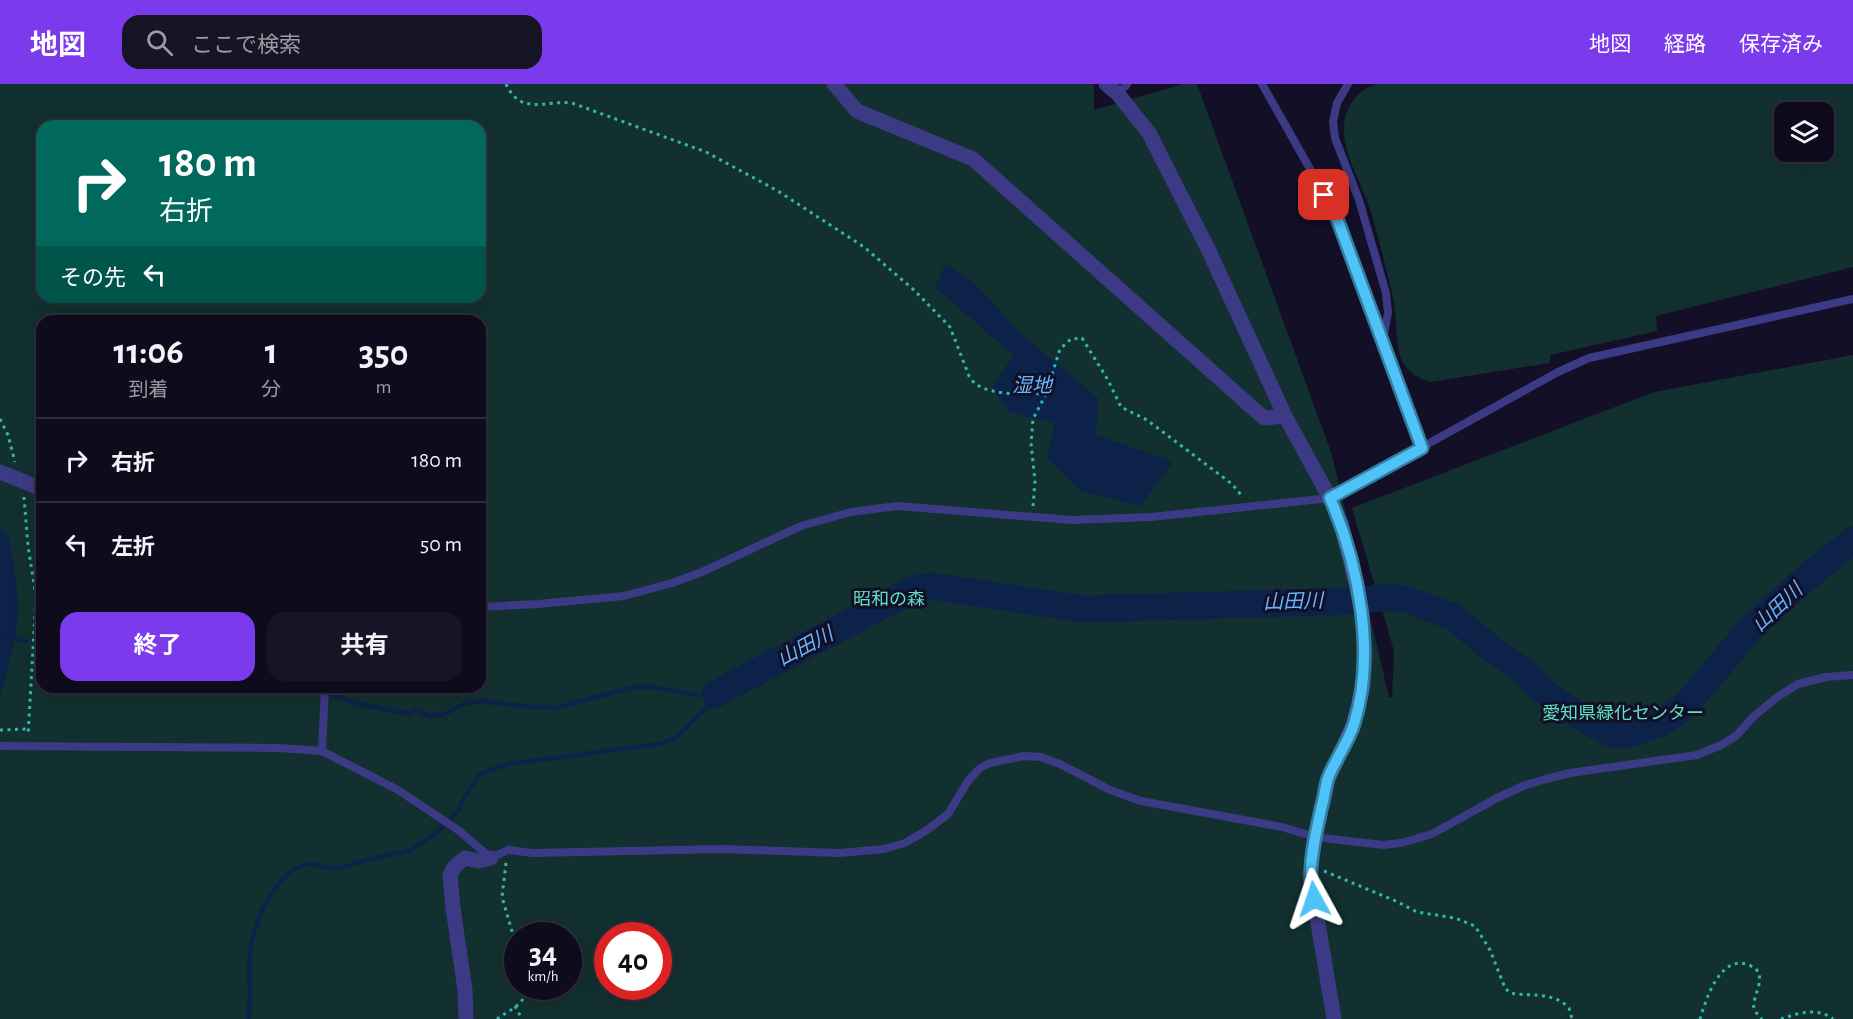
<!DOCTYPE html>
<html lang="ja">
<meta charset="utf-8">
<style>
:root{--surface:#0e0b1c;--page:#171425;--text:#f1f3f6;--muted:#9b9ba3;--line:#2e2b3b;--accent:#7c3aed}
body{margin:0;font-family:"Alegreya Sans","Noto Sans JP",sans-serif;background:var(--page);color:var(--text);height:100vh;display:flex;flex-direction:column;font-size:22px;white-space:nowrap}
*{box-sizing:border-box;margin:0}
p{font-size:20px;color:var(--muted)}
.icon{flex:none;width:33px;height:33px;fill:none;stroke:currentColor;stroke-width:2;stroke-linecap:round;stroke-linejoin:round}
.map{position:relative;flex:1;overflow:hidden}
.details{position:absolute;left:36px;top:231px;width:450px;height:378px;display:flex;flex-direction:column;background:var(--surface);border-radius:18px;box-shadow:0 6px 24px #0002,0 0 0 2px var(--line)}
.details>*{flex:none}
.guide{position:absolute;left:36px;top:36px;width:450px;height:183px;border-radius:18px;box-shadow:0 6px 24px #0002,0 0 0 2px var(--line);background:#00695c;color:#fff;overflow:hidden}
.buttons{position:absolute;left:1774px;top:18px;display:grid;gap:12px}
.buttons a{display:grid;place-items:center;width:60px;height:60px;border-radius:12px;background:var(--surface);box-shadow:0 6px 24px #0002,0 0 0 2px var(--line);font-size:30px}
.speed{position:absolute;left:504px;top:838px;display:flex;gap:12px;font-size:30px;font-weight:700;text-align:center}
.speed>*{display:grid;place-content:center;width:78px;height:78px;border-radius:50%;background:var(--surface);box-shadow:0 6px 24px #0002,0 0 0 2px var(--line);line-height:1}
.speed small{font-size:15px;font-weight:400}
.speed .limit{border:9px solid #d22;background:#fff;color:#111}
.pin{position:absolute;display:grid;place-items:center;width:51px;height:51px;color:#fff;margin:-26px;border-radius:12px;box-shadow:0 3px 9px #0006}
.me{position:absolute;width:66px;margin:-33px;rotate:355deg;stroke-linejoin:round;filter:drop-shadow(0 0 4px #0008)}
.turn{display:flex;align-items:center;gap:21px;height:126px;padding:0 24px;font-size:27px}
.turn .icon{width:78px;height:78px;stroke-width:2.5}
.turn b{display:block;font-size:42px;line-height:51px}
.then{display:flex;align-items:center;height:57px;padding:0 24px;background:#0003;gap:12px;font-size:22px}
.eta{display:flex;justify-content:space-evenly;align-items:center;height:102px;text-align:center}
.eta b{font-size:36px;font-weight:700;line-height:42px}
.action{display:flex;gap:12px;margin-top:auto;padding:12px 24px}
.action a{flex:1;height:69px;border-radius:18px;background:var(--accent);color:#fff;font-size:24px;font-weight:700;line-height:69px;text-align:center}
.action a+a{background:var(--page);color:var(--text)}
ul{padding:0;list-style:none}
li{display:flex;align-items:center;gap:18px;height:84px;padding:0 24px;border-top:2px solid var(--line)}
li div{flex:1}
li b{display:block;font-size:22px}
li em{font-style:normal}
header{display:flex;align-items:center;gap:36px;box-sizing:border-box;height:84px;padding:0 30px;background:var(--accent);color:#fff}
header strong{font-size:28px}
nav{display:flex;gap:33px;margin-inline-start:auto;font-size:21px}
.search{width:420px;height:54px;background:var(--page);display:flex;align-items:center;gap:15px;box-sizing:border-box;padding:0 21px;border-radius:18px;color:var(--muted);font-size:22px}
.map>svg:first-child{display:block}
.green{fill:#12302f;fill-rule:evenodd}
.water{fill:#0c2248}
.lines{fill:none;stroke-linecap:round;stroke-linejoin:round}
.stream{stroke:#0c2248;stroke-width:4.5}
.river{stroke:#0c2248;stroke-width:27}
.path{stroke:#2fb8b0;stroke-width:3;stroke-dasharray:3 4.5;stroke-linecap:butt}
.service{stroke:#3d3a85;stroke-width:8}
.minor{stroke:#3d3a85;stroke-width:15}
.tertiary{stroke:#3d3a85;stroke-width:15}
.route-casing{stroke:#337fa1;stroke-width:15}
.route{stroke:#4fc3f7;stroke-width:10}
.labels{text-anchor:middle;stroke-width:6;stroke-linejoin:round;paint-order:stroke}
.park-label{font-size:18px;fill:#5fe0c0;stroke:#130f26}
.water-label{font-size:20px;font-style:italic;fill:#62b6ff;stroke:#130f26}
</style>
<header>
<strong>地図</strong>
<div class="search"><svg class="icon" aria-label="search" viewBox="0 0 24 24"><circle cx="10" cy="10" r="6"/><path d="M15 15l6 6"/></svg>ここで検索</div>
<nav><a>地図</a><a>経路</a><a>保存済み</a></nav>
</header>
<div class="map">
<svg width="1853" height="935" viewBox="0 0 1853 935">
<rect width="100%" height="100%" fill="#130f26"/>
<g class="green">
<path d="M0,0H1094V26L1183,0H1197L1332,371L1389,613H1392L1394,567L1352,424L1654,308L1853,271V935H0ZM42,42H480V213H42ZM42,237H480V603H42ZM518,852H568V903H518ZM608,852H658V903H608Z"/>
<path d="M1377,0H1853V183L1656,232L1657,247L1550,271V279L1430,298C1417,293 1409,289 1402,277C1395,262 1397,227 1392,209C1385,181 1379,153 1370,125C1363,103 1344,71 1344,48C1343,26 1356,5 1377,0ZM1785,28H1824V68H1785Z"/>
</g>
<g class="water">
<path d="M945,181L968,193L1023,251L1098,314L1096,351L1173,378L1140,422L1081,407L1047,374L1054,339L1009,328L992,305L1013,271L935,203Z"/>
<path d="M0,443L8,451L16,495L18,527L15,554L0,615Z"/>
</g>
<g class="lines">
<g class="stream">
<path d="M0,551L26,557"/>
<path d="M41,561H42"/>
<path d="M248,935C253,909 246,883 252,857C257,831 279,783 310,780C319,780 328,785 337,784C345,784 355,779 363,777C378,773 393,770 408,767C426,757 443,745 456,729C464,718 468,703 478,693C486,686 497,683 508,680L660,660L675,654L683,647L698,631L712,620L715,610L698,611L652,603H633L556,624L521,622L482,617L463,620L443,631L429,632L417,626L409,630L359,620L334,612L319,603"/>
</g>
<path class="river" d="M715,610L912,506L931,502L1083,525L1356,517L1391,513L1409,516L1455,534L1493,566L1522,586L1543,607L1580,633L1602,645L1613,650L1626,651L1656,641L1672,632L1691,615L1746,550L1773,523L1811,490L1853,456"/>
<g class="path">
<path d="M506,0C521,32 544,16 572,19L706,68L778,107L864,163L914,206L950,243L969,292C981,314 1024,309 1046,310L1060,265L1071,255L1082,254L1108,296L1121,323L1147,336L1232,400L1242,412"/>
<path d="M0,335L8,351L15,378"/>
<path d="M24,413L28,462L36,513L28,652"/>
<path d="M1033,422L1035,397L1031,359L1033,335L1046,310"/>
<path d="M0,646L28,645"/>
<path d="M506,779L502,813L518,868"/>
<path d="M1324,787L1398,818L1417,828L1455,834L1475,842L1490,866L1505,904L1510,909C1531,913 1553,907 1569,924L1572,935"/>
<path d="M515,922L522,935"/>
<path d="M497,935C509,926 527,920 526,903"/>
<path d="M1700,935C1706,915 1721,867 1751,882C1770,890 1751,914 1754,924C1755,928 1759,932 1762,935"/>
<path d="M1781,935C1798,929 1818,923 1833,935"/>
</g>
<g class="service">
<path d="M1262,0L1335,129L1421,364"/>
<path d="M1348,0L1337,19L1333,38L1335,54L1359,116L1386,209L1388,229L1383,255"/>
<path d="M1118,10L1127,0"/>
<path d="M480,523L538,520L624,512L672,499L702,488L801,442L851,428L897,422L1072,436L1151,433L1330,414L1558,288L1589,274L1853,215"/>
<path d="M0,662L280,664L322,667L398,706L458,746L491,774L508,766L533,769L723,765L840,769L884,765L905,759L927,746L948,730L968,697L980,684L990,679L1024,672L1041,673L1062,681L1110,706L1141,717L1282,743L1315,753L1383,761L1401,759L1432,750L1497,714L1523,702L1546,695L1570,689L1697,671L1721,661L1736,652L1754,632L1776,614L1798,600L1826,593L1853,591"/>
<path d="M322,667L325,603"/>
</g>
<g class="minor">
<path d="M834,0L857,27L973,75L1264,334L1285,332"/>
<path d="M0,388L42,405"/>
<path d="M466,935L465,906L453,824L450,791L455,782L465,774L479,777L491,774"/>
</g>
<path class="tertiary" d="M1106,0L1118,10L1149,49L1209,167L1285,332L1330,414L1341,439L1357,504L1362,530L1365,571L1363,602L1353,642L1328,695L1315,753L1310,791L1334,935"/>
</g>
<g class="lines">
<g class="route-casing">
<path id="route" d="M1314,815C1313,808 1311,800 1311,792C1310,771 1317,746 1321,725C1324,715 1325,704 1328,694C1335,676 1348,659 1354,640C1376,570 1359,481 1330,414L1422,364L1335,129L1324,111"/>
</g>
<use href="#route" class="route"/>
</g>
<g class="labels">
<g class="park-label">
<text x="889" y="521">昭和の森</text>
<text x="1623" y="635">愛知県緑化センター</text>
</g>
<g class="water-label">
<text x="1032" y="308">湿地</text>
<text transform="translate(1293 517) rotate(-2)" y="7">山田川</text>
<text transform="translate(1777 523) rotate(-43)" y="7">山田川</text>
<text transform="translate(805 562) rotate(-28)" y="7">山田川</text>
</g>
</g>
</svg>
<div class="buttons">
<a><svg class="icon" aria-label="layers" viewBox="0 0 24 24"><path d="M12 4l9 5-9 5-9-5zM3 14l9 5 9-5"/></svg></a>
</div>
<div class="speed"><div>34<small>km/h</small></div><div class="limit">40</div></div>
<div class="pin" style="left:1324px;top:111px;background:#d93025"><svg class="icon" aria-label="arrive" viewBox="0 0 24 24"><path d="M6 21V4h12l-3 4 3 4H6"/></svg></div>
<svg class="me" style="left:1314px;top:815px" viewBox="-20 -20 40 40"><path d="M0-17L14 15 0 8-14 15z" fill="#4fc3f7" stroke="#fff" stroke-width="4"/></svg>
<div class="guide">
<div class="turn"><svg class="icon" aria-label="right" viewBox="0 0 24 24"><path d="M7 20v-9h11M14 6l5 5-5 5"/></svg><div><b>180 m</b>右折</div></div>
<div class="then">その先<svg class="icon" aria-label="left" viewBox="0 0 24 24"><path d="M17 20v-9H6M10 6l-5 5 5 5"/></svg></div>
</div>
<section class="details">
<div class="eta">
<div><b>11:06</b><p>到着</p></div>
<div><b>1</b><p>分</p></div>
<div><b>350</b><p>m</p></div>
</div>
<ul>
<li><svg class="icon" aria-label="right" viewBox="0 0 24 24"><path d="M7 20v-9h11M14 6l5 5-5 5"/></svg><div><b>右折</b></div><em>180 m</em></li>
<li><svg class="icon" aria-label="left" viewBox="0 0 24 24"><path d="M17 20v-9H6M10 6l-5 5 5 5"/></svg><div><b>左折</b></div><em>50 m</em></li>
</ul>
<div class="action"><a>終了</a><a>共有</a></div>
</section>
</div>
